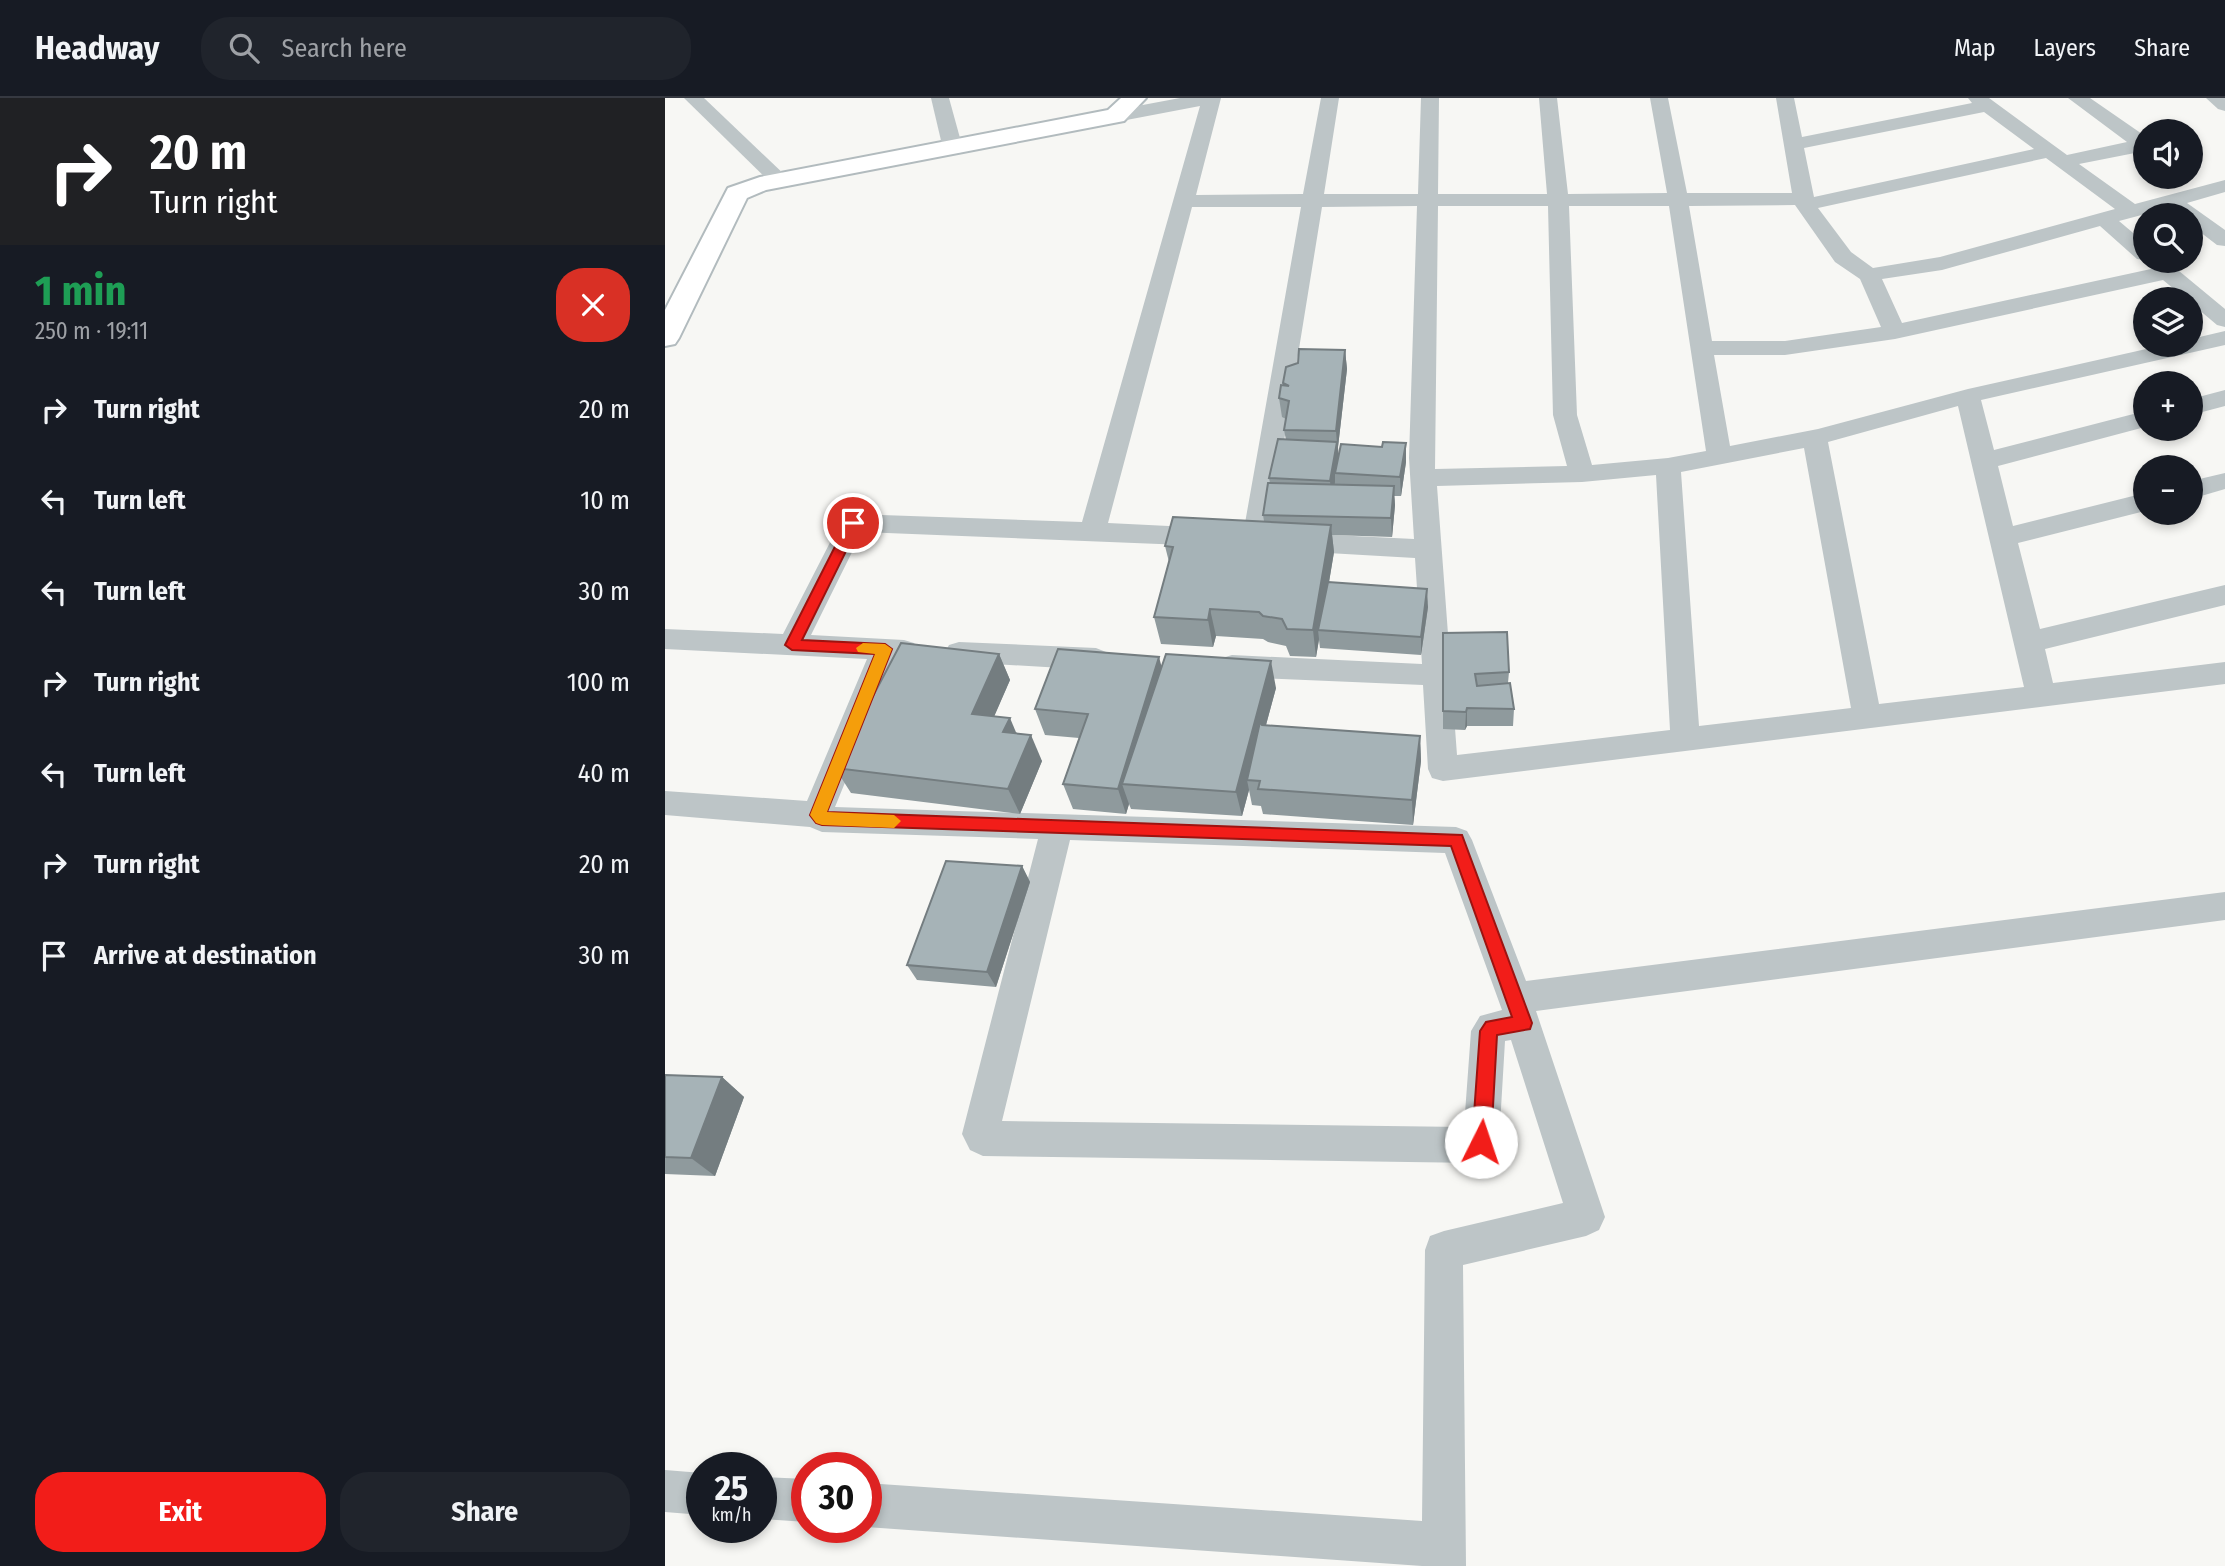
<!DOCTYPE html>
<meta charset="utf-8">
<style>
:root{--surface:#171b24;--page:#20242c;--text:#f1f3f6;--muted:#9ea1a6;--line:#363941;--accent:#f21d19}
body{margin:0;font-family:"Fira Sans Condensed",sans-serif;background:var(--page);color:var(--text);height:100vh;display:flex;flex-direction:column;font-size:26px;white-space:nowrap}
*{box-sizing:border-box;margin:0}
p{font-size:23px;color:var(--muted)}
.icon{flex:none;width:38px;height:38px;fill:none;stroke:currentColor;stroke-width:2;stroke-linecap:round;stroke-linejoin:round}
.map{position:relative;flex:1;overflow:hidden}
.details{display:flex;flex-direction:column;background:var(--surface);width:665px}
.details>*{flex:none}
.guide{background:#202124;color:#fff;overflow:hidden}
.tools{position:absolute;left:1468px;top:21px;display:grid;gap:14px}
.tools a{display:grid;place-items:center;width:70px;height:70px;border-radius:50%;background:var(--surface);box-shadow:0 4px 10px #0003;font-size:35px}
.speed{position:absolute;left:21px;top:1354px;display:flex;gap:14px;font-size:35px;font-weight:700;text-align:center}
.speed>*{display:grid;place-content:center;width:91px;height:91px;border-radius:50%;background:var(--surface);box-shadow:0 4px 10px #0003;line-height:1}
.speed small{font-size:18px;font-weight:400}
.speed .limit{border:10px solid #d22;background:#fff;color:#111}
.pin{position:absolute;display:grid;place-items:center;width:60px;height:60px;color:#fff;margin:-30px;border:4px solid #fff;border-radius:50%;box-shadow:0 2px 7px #0007}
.me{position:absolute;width:77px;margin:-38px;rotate:4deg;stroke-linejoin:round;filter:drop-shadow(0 0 5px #0008)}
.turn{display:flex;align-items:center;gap:24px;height:147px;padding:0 35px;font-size:32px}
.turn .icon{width:91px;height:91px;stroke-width:2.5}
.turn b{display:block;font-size:49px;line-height:60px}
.round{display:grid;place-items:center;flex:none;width:74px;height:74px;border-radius:28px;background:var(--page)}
.overview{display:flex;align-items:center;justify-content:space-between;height:119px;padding:0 35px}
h1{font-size:42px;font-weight:700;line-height:52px;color:#1e9e55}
.action{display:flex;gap:14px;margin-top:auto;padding:14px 35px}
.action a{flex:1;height:80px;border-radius:28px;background:var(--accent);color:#fff;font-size:28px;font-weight:700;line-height:80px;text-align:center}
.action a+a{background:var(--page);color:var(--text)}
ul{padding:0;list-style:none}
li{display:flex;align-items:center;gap:21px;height:91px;padding:0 35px}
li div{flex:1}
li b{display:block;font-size:26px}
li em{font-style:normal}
header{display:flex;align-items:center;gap:42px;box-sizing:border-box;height:98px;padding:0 35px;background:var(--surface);border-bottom:2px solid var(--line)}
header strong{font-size:33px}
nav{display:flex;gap:38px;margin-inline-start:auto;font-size:24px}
.search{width:490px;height:63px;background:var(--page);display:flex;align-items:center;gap:18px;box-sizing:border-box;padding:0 24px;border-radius:28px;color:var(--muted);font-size:26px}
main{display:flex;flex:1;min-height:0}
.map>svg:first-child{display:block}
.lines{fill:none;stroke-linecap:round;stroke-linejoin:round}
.secondary-casing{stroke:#b2bbbe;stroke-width:4}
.street{fill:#bdc5c7;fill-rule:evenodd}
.secondary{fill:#fff;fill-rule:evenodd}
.wall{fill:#8f9a9d}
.shaded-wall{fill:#747d80}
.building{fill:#a6b3b7;stroke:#747d80;stroke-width:2}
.route{fill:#f21d19;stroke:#9d1310;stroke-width:2}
.slow{fill:#f59e0b}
</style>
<header>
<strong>Headway</strong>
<div class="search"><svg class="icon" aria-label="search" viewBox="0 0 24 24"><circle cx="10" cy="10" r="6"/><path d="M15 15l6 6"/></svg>Search here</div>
<nav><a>Map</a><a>Layers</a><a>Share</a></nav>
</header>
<main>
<section class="details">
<div class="guide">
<div class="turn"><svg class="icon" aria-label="right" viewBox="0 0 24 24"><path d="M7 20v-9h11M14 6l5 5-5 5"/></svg><div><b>20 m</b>Turn right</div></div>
</div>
<div class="overview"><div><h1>1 min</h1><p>250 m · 19:11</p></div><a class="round" style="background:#d93025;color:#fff"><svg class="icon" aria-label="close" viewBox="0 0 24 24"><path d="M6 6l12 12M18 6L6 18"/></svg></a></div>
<ul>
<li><svg class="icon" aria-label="right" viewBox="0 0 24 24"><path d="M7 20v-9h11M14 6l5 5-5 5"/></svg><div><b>Turn right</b></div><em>20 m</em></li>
<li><svg class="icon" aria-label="left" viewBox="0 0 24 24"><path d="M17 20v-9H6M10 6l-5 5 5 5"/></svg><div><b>Turn left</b></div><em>10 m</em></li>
<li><svg class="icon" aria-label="left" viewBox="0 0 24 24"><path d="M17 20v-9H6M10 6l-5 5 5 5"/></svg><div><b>Turn left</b></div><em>30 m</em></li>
<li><svg class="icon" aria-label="right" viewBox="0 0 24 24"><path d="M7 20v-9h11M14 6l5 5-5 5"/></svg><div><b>Turn right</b></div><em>100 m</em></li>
<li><svg class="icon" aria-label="left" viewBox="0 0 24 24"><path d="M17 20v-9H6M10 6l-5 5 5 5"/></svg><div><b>Turn left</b></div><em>40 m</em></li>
<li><svg class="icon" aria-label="right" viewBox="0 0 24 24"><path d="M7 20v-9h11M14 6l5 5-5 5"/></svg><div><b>Turn right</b></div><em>20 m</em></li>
<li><svg class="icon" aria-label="arrive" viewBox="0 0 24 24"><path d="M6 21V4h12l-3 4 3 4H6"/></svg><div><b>Arrive at destination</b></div><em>30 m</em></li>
</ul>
<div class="action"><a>Exit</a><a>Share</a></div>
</section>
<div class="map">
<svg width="1560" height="1468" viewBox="0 0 1560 1468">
<rect width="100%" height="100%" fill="#f7f7f4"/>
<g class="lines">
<g class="secondary-casing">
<path id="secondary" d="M456,0H481L459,23L101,92L82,100L14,240L10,246L0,248V212L63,90L95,79L443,12Z"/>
</g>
<g class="street">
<path d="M19,0H39L123,80L126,84L123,88H109Z"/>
<path d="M266,0H284L298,51L295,55H281L278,51Z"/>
<path d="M515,0H556L531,97L638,96L656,0H674L659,96H753L756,0H774L773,96H882L874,0H892L903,96L1002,95L985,0H1003L1022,95H1127L1111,0H1129L1137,39L1307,5L1303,0H1324L1402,57L1462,44L1403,0H1425L1480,38V53L1414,66L1470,106L1560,82V94L1522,105L1560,132V148L1552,147L1526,127V117H1513L1503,110L1454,123L1480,145V163H1502L1560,211V229L1552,227L1526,205V201H1521L1498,182L1230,241L1120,257H1049L1065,348L1153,331L1303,291L1499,247H1526V241L1560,233V247L1316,302L1329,352L1480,313V329L1333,368L1348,428L1480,395V413L1353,445L1375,531L1560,487V507L1380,551L1388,585L1560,564V586L778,683L767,680L763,671L758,587L567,579L557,576L553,568L557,560L567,557L757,566L750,460L628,453L619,450L615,444L619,438L628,435L749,441L744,360L752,108L657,109L603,442L599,448L590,451L581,448L577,442L636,109H527L443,425L544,430L553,433L557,439L553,445L544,448L197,434L146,537L239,542L249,545L253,552L249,559L230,562L170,709L791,729L802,733L807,742L861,883L1560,794V822L871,913L940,1119L934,1132L921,1138L798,1167L801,1468H757L201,1429V1385L757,1423L760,1152L765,1138L779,1133L898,1105L846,942L840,943L834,1044L829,1056L812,1065L318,1058L305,1052L297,1036L373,741L157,734L145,729L0,717V693L142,703L202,561L0,551V531L118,536L175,425L179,419L188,416L417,424L535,8L451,24L441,18L451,12ZM1319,14L1369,51L1149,99L1139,50ZM1381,60L1450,111L1275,159L1208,170L1186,154L1153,110ZM1130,107L1170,164L1195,181L1216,229L1120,243H1047L1024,108ZM773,108H883L888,317L902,368L770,371ZM904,108H1004L1041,353L1003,360L927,367L912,317ZM1435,128L1472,161L1479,162L1486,171L1237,225L1217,181L1277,172ZM1293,308L1359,589L1214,606L1163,344ZM1139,350L1186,610L1034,628L1016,374ZM991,377L1005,632L792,657L772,388L917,384ZM405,742L780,755L837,912L815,918L806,933L799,1029L337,1023Z"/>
<path d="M1541,0H1560V13L1553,11Z"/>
<path d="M1560,292V308L1526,317V301Z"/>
<path d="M1560,375V391L1526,401V383Z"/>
<path d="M294,544L431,550L441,554L445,561L441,568L431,572L294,564L284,561L280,554L284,547Z"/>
<path d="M0,1372L37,1375V1417L0,1414Z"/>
<path d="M96,1379L142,1381V1424L96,1421Z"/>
</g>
<use href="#secondary" class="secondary"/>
</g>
<g class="wall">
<path d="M680,252L682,271L673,349V357L741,364L736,398H729L730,407L727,439L667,437L669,454L664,484L763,509L756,557L655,550L654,542L651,559L625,558L621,548L603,544L598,541L551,538L548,549L496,546L489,519L504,464L500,448L599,423L598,417L605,385L604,380L621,342L619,332L621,321L617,319L614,300L618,285Z"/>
<path d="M778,535L844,574L843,585L849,611L848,628H802L800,632L778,631Z"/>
<path d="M334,556L345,582L329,618L351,636L377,663L355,716L186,695L170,670Z"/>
<path d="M496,568L611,590L601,627L755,638L756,663L748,727L598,716L596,708L587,707L584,692L577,718L466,711L464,706L461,716L408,711L398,686L414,640L380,637L370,611Z"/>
<path d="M357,768L365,784L331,889L252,882L242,867Z"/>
<path d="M0,977L57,979L79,999L50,1078L0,1076Z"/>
</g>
<g class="shaded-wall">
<path d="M680,252L682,271L673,349L674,363L670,375V384L667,402L665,383L672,346L671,333Z"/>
<path d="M741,345V364L736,398L735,379Z"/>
<path d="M729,388L730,407L727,439L726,420Z"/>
<path d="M666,427L669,454L656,532H653L654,541L651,559L648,532Z"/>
<path d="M762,491L763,509L756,557V539Z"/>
<path d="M545,511L551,538L548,549L543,522Z"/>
<path d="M334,556L345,582L319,642L307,616Z"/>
<path d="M494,559L501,585L457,686L464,706L461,716L453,691Z"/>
<path d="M606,563L611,590L586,682H582L584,692L577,718L571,694Z"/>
<path d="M802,610V628L800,632L801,614Z"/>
<path d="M345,620L356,646L338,634Z"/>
<path d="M366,637L377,663L355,716L343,691Z"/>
<path d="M755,638L756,663L748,727L747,702Z"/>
<path d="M357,768L365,784L331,889L322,874Z"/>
<path d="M57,979L79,999L50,1078L26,1060Z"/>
</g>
<g class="building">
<path d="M634,251L680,252L671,333L619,332L624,303L614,300L616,287L624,288L618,285L621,269L633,265Z"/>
<path d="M613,341L672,344L665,383L604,380Z"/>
<path d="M718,344L741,345L735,379L670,375L676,346L717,349Z"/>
<path d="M603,385L729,388L726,420L598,417Z"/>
<path d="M508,419L666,427L648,532L622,531L617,521L598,518L594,514L545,511L543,522L489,519L508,449L500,448Z"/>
<path d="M663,484L762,491L756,539L653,532Z"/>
<path d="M842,534L844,574L810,576L812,588L845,585L849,611L802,610L801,614L778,613V535Z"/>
<path d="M236,545L334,556L307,616L345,620L338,634L366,637L343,691L170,670Z"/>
<path d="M393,551L494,559L453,691L398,686L423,616L370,611Z"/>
<path d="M501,556L606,563L571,694L457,686Z"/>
<path d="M595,624L597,627L755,638L747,702L593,691L595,683L582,682Z"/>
<path d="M281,763L357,768L322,874L242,867Z"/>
<path d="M0,977L57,979L26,1060L0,1059Z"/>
</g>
<path class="route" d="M188,421L195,425L137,542L220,546L227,551L162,714L797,737L867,925L865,931L832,937L826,1044L823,1050L816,1053L810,1050L807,1044L815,933L821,924L847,919L786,748L157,727L151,725L145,717L210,556L127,552L120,547L182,425Z"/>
<path class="slow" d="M198,545L220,546L227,551L162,714L229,717L236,723L229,730L157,727L151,725L145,717L210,556L193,554L191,550Z"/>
</svg>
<div class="tools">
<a><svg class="icon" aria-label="sound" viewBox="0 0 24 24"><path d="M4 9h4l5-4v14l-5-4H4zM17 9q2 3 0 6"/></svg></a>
<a><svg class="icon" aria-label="search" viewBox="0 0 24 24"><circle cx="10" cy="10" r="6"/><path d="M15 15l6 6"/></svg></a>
<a><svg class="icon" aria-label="layers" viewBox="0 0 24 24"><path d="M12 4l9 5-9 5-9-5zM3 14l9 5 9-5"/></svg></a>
<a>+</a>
<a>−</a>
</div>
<div class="speed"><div>25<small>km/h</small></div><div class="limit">30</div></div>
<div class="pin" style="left:188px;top:425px;background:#d93025"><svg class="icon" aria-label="arrive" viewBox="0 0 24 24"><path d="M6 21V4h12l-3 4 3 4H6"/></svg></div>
<svg class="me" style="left:816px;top:1044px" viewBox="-20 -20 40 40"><circle r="19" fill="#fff"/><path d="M0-13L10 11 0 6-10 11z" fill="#f21d19"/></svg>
</div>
</main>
